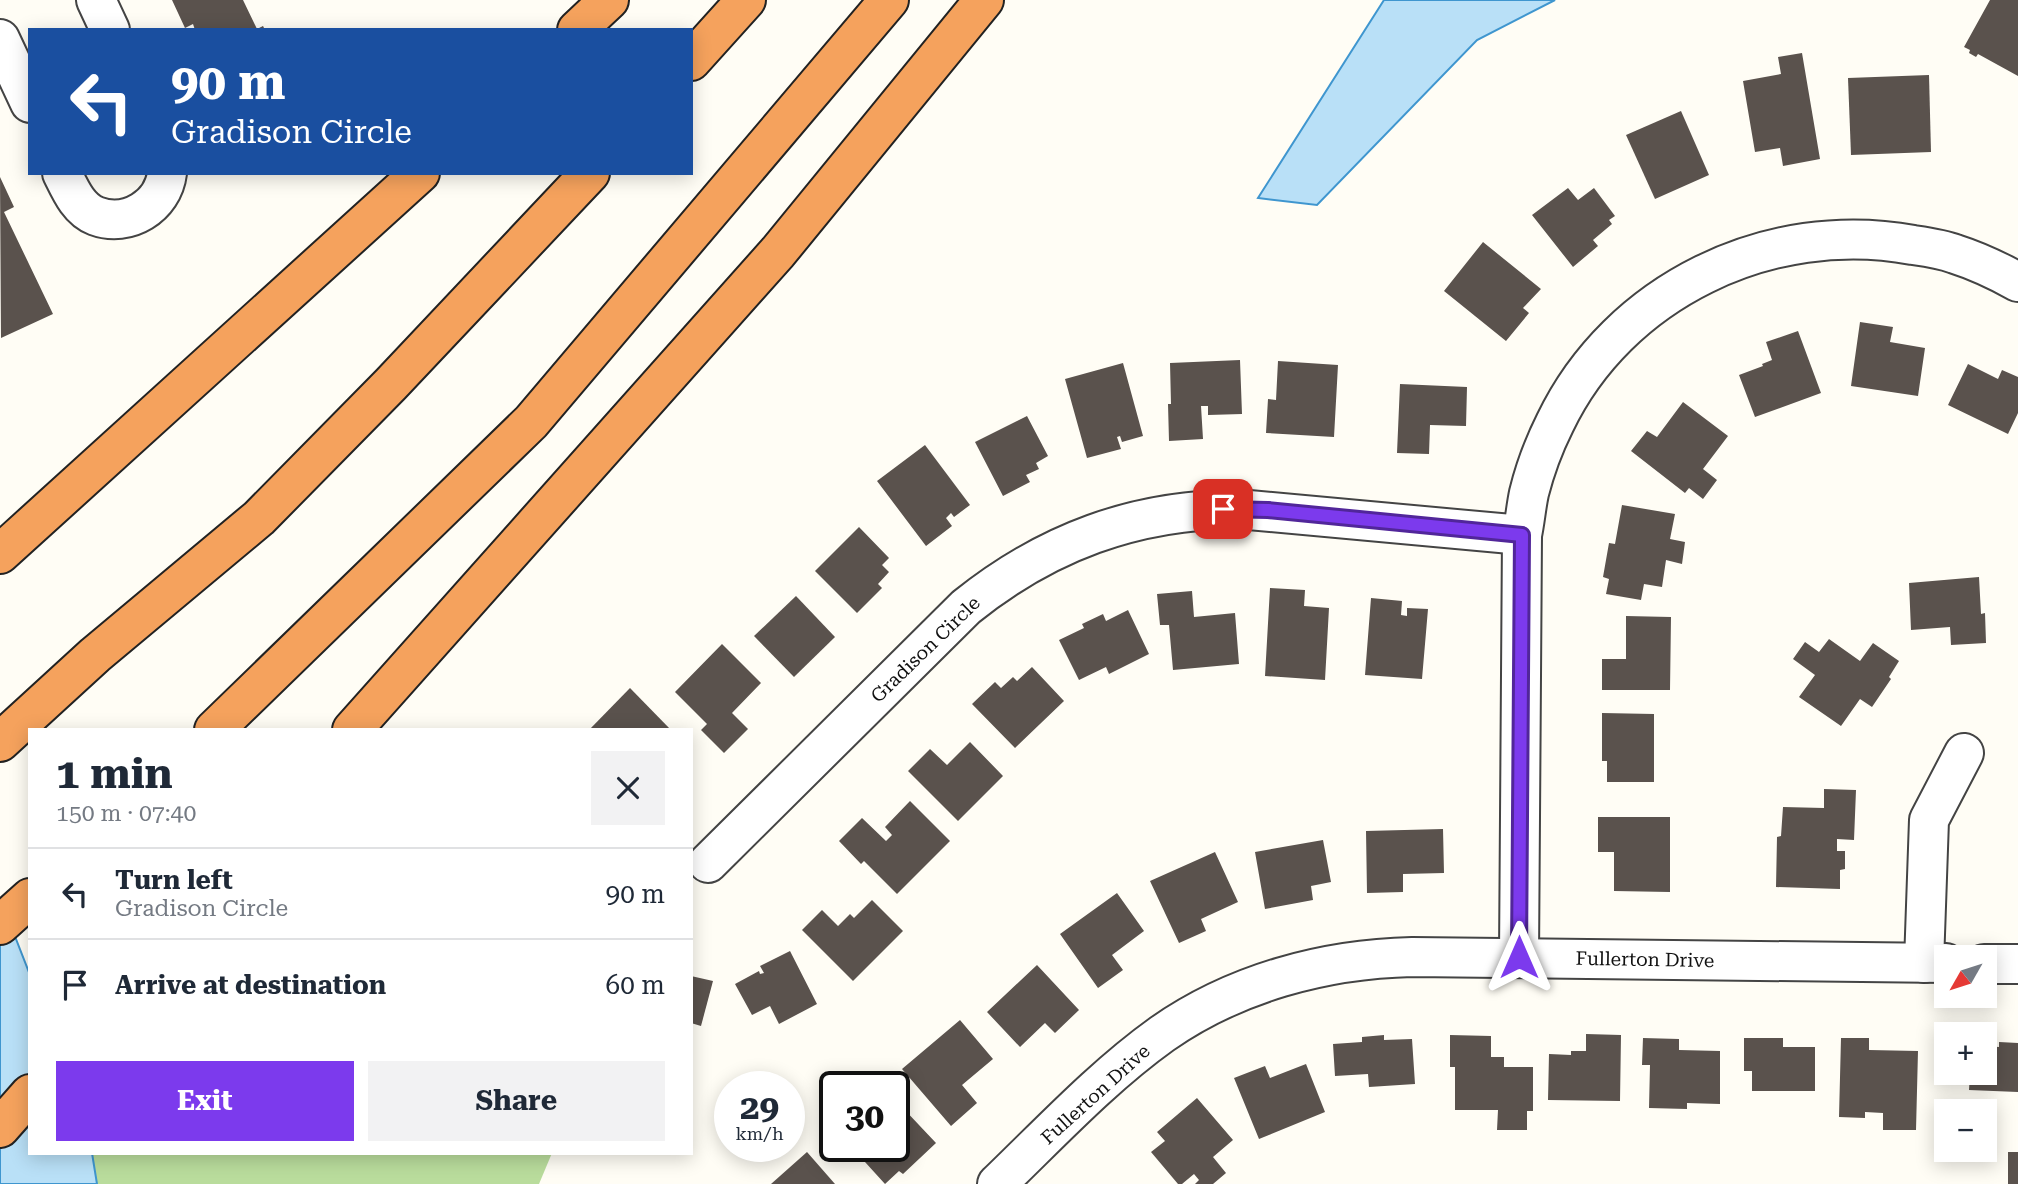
<!DOCTYPE html>
<meta charset="utf-8">
<style>
:root{--surface:#fff;--page:#f2f2f3;--text:#1f2937;--muted:#747a83;--line:#e0e1e3;--accent:#7c3aed}
body{margin:0;font-family:"Roboto Serif",serif;background:var(--page);color:var(--text);height:100vh;display:flex;flex-direction:column;font-size:26px;white-space:nowrap}
*{box-sizing:border-box;margin:0}
p{font-size:23px;color:var(--muted)}
.icon{flex:none;width:38px;height:38px;fill:none;stroke:currentColor;stroke-width:2;stroke-linecap:round;stroke-linejoin:round}
.map{position:relative;flex:1;overflow:hidden}
.drawer{position:absolute;left:28px;top:728px;width:665px;height:427px;display:flex;flex-direction:column;background:var(--surface);border-radius:0px;box-shadow:0 4px 18px #0003}
.drawer>*{flex:none}
.guide{position:absolute;left:28px;top:28px;width:665px;height:147px;border-radius:0px;box-shadow:0 4px 18px #0003;background:#1a4fa0;color:#fff;overflow:hidden}
.needle{width:46px;rotate:231deg}
.controls{position:absolute;left:1934px;top:945px;display:grid;gap:14px}
.controls a{display:grid;place-items:center;width:63px;height:63px;border-radius:0px;background:var(--surface);box-shadow:0 4px 18px #0003;font-size:35px}
.speed{position:absolute;left:714px;top:1071px;display:flex;gap:14px;font-size:35px;font-weight:700;text-align:center}
.speed>*{display:grid;place-content:center;width:91px;height:91px;border-radius:50%;background:var(--surface);box-shadow:0 4px 18px #0003;line-height:1}
.speed small{font-size:18px;font-weight:400}
.speed .limit{border:4px solid #111;border-radius:10px;background:#fff;color:#111}
.pin{position:absolute;display:grid;place-items:center;width:60px;height:60px;color:#fff;margin:-30px;border-radius:14px;box-shadow:0 4px 10px #0006}
.me{position:absolute;width:77px;margin:-38px;rotate:0deg;stroke-linejoin:round;filter:drop-shadow(0 0 5px #0008)}
.turn{display:flex;align-items:center;gap:24px;height:147px;padding:0 28px;font-size:32px}
.turn .icon{width:91px;height:91px;stroke-width:2.5}
.turn b{display:block;font-size:49px;line-height:60px}
.round{display:grid;place-items:center;flex:none;width:74px;height:74px;border-radius:0px;background:var(--page)}
.summary{display:flex;align-items:center;justify-content:space-between;height:119px;padding:0 28px}
h1{font-size:42px;font-weight:700;line-height:52px}
.action{display:flex;gap:14px;margin-top:auto;padding:14px 28px}
.action a{flex:1;height:80px;border-radius:0px;background:var(--accent);color:#fff;font-size:28px;font-weight:700;line-height:80px;text-align:center}
.action a+a{background:var(--page);color:var(--text)}
ul{padding:0;list-style:none}
li{display:flex;align-items:center;gap:21px;height:91px;padding:0 28px;border-top:2px solid var(--line)}
li div{flex:1}
li b{display:block;font-size:26px}
li em{font-style:normal}
.map>svg:first-child{display:block}
.forest{fill:#b9dc9c}
.water{fill:#b9e0f7;stroke:#3f96cf;stroke-width:2}
.building{fill:#5a524d}
.lines{fill:none;stroke-linecap:round;stroke-linejoin:round}
.minor-casing{stroke:#444;stroke-width:42}
.motorway-casing{stroke:#222;stroke-width:42}
.minor{stroke:#fff;stroke-width:38}
.motorway{stroke:#f5a25d;stroke-width:38}
.route-casing{stroke:#51269a;stroke-width:18}
.route{stroke:#7c3aed;stroke-width:12}
.labels{text-anchor:middle;stroke-width:7;stroke-linejoin:round;paint-order:stroke}
.street-label{font-size:19px;fill:#111;stroke:#fff}
</style>
<div class="map">
<svg width="2018" height="1184" viewBox="0 0 2018 1184">
<rect width="100%" height="100%" fill="#fffdf5"/>
<path class="forest" d="M92,1153H552L539,1184H97Z"/>
<g class="water">
<path d="M1384,0H1555L1477,40L1317,205L1258,198Z"/>
<path d="M0,898L30,975V1153H92L97,1184H0Z"/>
</g>
<g class="building">
<path d="M172,0H243L257,29L263,26L265,30H195L193,24L185,28Z"/>
<path d="M1990,0H2018V76L1978,54L1976,57L1969,53L1970,50L1964,47Z"/>
<path d="M1802,53L1820,159L1783,166L1780,148L1755,152L1743,81L1781,74L1778,57Z"/>
<path d="M1929,75L1931,152L1851,155L1848,78Z"/>
<path d="M1681,111L1709,175L1655,199L1626,135Z"/>
<path d="M0,177L14,207L4,212L53,314L1,338Z"/>
<path d="M1568,188L1578,200L1594,188L1615,216L1609,220L1612,224L1593,240L1598,246L1573,267L1532,215Z"/>
<path d="M1483,242L1541,289L1523,308L1529,313L1506,341L1444,291Z"/>
<path d="M1860,322L1893,327L1890,342L1925,348L1918,396L1851,386Z"/>
<path d="M1798,331L1821,393L1755,417L1739,375L1763,366L1762,364L1772,360L1766,342Z"/>
<path d="M1240,360L1242,414L1208,415V406H1201L1203,439L1169,441L1168,404H1171L1170,363Z"/>
<path d="M1278,361L1338,365L1334,437L1266,433L1268,399L1276,400Z"/>
<path d="M1123,363L1143,436L1122,442L1120,436L1117,437L1121,449L1087,458L1065,379Z"/>
<path d="M1968,364L1998,379L2002,370L2018,377V413L2008,434L1948,405Z"/>
<path d="M1400,384L1467,387L1466,426L1430,425L1429,454L1397,453Z"/>
<path d="M1683,402L1728,436L1703,469L1717,480L1703,499L1689,488L1685,493L1631,451L1647,431L1657,437Z"/>
<path d="M1027,416L1048,456L1036,463L1039,469L1026,475L1030,482L1003,496L975,442Z"/>
<path d="M925,445L970,505L954,517L951,513L946,518L952,526L926,546L877,481Z"/>
<path d="M1622,505L1675,514L1670,539L1685,542L1682,564L1666,560L1662,587L1644,584L1641,600L1606,594L1609,579L1603,577L1609,543L1615,544Z"/>
<path d="M859,527L889,558L882,565L889,572L878,584L882,588L857,613L815,571Z"/>
<path d="M1979,577L1981,614L1985,613L1986,643L1951,645L1950,627L1911,630L1909,583Z"/>
<path d="M1270,588L1305,590L1304,606L1329,608L1325,680L1265,676Z"/>
<path d="M1192,591L1194,617L1235,613L1239,664L1173,670L1169,625H1160L1157,594Z"/>
<path d="M796,596L835,637L794,677L754,636Z"/>
<path d="M1371,598L1402,601L1401,615L1407,616V608L1428,609L1422,679L1365,675Z"/>
<path d="M1128,610L1149,654L1109,674L1106,667L1079,680L1059,640L1084,628L1082,624L1103,614L1106,621Z"/>
<path d="M1626,616L1671,617L1670,690H1602V659H1626Z"/>
<path d="M1829,639L1860,661L1873,643L1899,661L1889,677L1891,679L1872,707L1860,699L1841,726L1799,697L1815,675L1793,659L1805,642L1819,652Z"/>
<path d="M722,644L761,683L732,713L748,729L724,753L701,730L707,724L675,692Z"/>
<path d="M1032,667L1064,701L1015,748L972,704L995,682L1001,688L1013,677L1017,681Z"/>
<path d="M630,688L671,730H589Z"/>
<path d="M1602,713L1654,714V782H1607V761H1602Z"/>
<path d="M970,742L1003,776L958,821L908,771L930,749L947,765Z"/>
<path d="M1824,789L1856,790L1854,840L1837,839V851H1845V869L1840,870V889L1776,887L1777,837L1781,836L1783,807L1824,808Z"/>
<path d="M910,801L950,841L897,894L864,861L861,864L839,841L862,818L886,841L892,835L885,827Z"/>
<path d="M1598,817H1670V892L1614,891V852H1598Z"/>
<path d="M1443,829L1444,873L1403,874V892L1367,893L1366,831Z"/>
<path d="M1323,840L1331,882L1311,886L1313,900L1265,909L1255,852Z"/>
<path d="M1215,852L1238,902L1201,919L1206,931L1179,943L1150,881Z"/>
<path d="M1117,893L1144,931L1112,955L1123,970L1098,988L1060,934Z"/>
<path d="M872,900L903,931L853,981L802,930L822,910L838,926L850,914L854,918Z"/>
<path d="M790,951L817,1004L779,1024L770,1006L752,1015L735,984L759,971L760,974L764,973L760,966Z"/>
<path d="M1037,965L1079,1010L1055,1033L1045,1023L1020,1047L987,1012Z"/>
<path d="M691,976L713,981L701,1026L691,1023Z"/>
<path d="M960,1020L993,1059L962,1085L977,1103L951,1126L902,1069Z"/>
<path d="M1586,1034L1621,1035L1620,1101L1548,1100L1549,1054L1571,1055V1051H1586Z"/>
<path d="M1384,1035V1040L1412,1039L1415,1084L1369,1087L1368,1074L1335,1076L1333,1044L1362,1042V1037Z"/>
<path d="M1450,1035L1491,1036V1057H1504V1067H1533V1111H1527V1130H1497L1498,1110H1455V1067H1450Z"/>
<path d="M1643,1038L1679,1039V1050L1720,1051V1104L1687,1103V1109L1649,1108L1650,1065H1642Z"/>
<path d="M1744,1038H1783V1047H1815V1091H1752V1071H1744Z"/>
<path d="M1841,1038H1869V1050L1918,1051L1916,1130H1883V1113L1865,1112V1118L1839,1117Z"/>
<path d="M1999,1042L2018,1043V1092L1969,1090L1970,1073H1984V1046L1999,1047Z"/>
<path d="M1306,1064L1325,1112L1259,1139L1234,1078L1265,1066L1270,1078Z"/>
<path d="M1197,1098L1233,1140L1213,1157L1226,1173L1213,1184H1195L1199,1180L1194,1174L1182,1184H1178L1151,1152L1165,1141L1157,1132Z"/>
<path d="M902,1107L936,1143L903,1174L899,1171L885,1184L855,1151L860,1146H894V1114Z"/>
<path d="M807,1152L835,1184H771Z"/>
<rect x="2008" y="1152" width="10" height="32"/>
</g>
<g class="lines">
<g class="minor-casing">
<g id="minor">
<path d="M96,0L110,30"/>
<path d="M0,39L30,103"/>
<path d="M62,173C70,189 78,209 96,216C128,228 163,206 167,173"/>
<path d="M708,863L966,607C1047,542 1134,510 1238,509L1522,535"/>
<path d="M1519,957L1522,535C1525,521 1526,507 1529,493C1535,469 1544,445 1555,423C1618,291 1770,218 1913,245C1927,247 1942,249 1955,254C1977,261 1998,271 2018,282"/>
<path d="M1924,963L1929,820L1964,753"/>
<path d="M1984,964H2018"/>
<path d="M997,1184C1050,1133 1102,1077 1162,1034C1235,983 1324,959 1412,957L1946,963"/>
</g>
</g>
<g class="motorway-casing">
<g id="motorway">
<path d="M577,30L609,0"/>
<path d="M691,61L746,0"/>
<path d="M0,554L420,173"/>
<path d="M214,730L531,422L889,0"/>
<path d="M352,730L778,252L984,0"/>
<path d="M0,742L95,655L259,518L391,384L590,173"/>
<path d="M0,925L30,898"/>
<path d="M0,1128L30,1094"/>
</g>
</g>
<use href="#minor" class="minor"/>
<use href="#motorway" class="motorway"/>
</g>
<g class="lines">
<g class="route-casing">
<path id="route" d="M1223,509L1268,510L1522,535L1519,957"/>
</g>
<use href="#route" class="route"/>
</g>
<g class="labels">
<g class="street-label">
<text transform="translate(925 649) rotate(-44)" y="7">Gradison Circle</text>
<text transform="translate(1645 959) rotate(1)" y="7">Fullerton Drive</text>
<text transform="translate(1095 1094) rotate(-42)" y="7">Fullerton Drive</text>
</g>
</g>
</svg>
<div class="controls">
<a><svg class="needle" viewBox="-14 -14 28 28"><path d="M0-13l5 13h-10z" fill="#e53935"/><path d="M0 13l5-13h-10z" fill="#747a83"/></svg></a>
<a>+</a>
<a>−</a>
</div>
<div class="speed"><div>29<small>km/h</small></div><div class="limit">30</div></div>
<div class="pin" style="left:1223px;top:509px;background:#d93025"><svg class="icon" aria-label="arrive" viewBox="0 0 24 24"><path d="M6 21V4h12l-3 4 3 4H6"/></svg></div>
<svg class="me" style="left:1519px;top:957px" viewBox="-20 -20 40 40"><path d="M0-17L14 15 0 8-14 15z" fill="#7c3aed" stroke="#fff" stroke-width="4"/></svg>
<div class="guide">
<div class="turn"><svg class="icon" aria-label="left" viewBox="0 0 24 24"><path d="M17 20v-9H6M10 6l-5 5 5 5"/></svg><div><b>90 m</b>Gradison Circle</div></div>
</div>
<section class="drawer">
<div class="summary"><div><h1>1 min</h1><p>150 m · 07:40</p></div><a class="round"><svg class="icon" aria-label="close" viewBox="0 0 24 24"><path d="M6 6l12 12M18 6L6 18"/></svg></a></div>
<ul>
<li><svg class="icon" aria-label="left" viewBox="0 0 24 24"><path d="M17 20v-9H6M10 6l-5 5 5 5"/></svg><div><b>Turn left</b><p>Gradison Circle</p></div><em>90 m</em></li>
<li><svg class="icon" aria-label="arrive" viewBox="0 0 24 24"><path d="M6 21V4h12l-3 4 3 4H6"/></svg><div><b>Arrive at destination</b></div><em>60 m</em></li>
</ul>
<div class="action"><a>Exit</a><a>Share</a></div>
</section>
</div>
